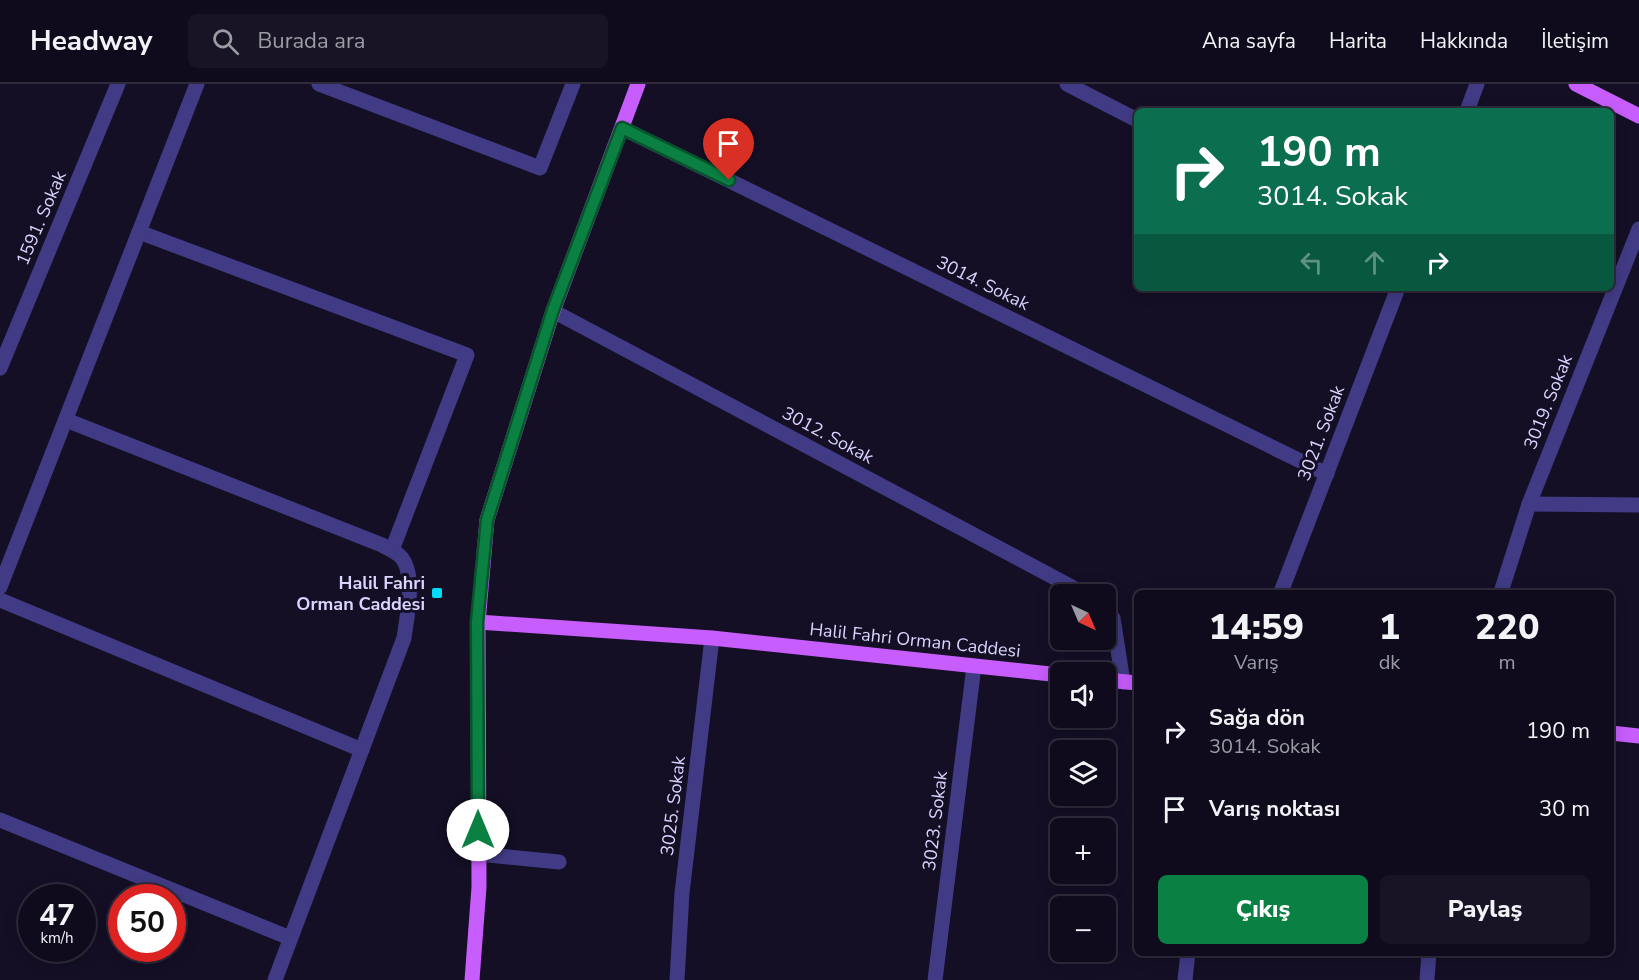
<!DOCTYPE html>
<html lang="tr">
<meta charset="utf-8">
<style>
:root{--surface:#0f0b1c;--page:#181425;--text:#f1f3f6;--muted:#9b9ba3;--line:#2f2b3b;--accent:#0b8043}
body{margin:0;font-family:"Nunito Sans",sans-serif;background:var(--page);color:var(--text);height:100vh;display:flex;flex-direction:column;font-size:22px;white-space:nowrap}
*{box-sizing:border-box;margin:0}
p{font-size:20px;color:var(--muted)}
.icon{flex:none;width:33px;height:33px;fill:none;stroke:currentColor;stroke-width:2;stroke-linecap:round;stroke-linejoin:round}
.map{position:relative;flex:1;overflow:hidden}
.side{position:absolute;left:1134px;top:506px;width:480px;height:366px;display:flex;flex-direction:column;background:var(--surface);border-radius:9px;box-shadow:0 3px 15px #0003,0 0 0 2px var(--line)}
.side>*{flex:none}
.banner{position:absolute;left:1134px;top:24px;width:480px;height:183px;border-radius:9px;box-shadow:0 3px 15px #0003,0 0 0 2px var(--line);background:#0b6e4f;color:#fff;overflow:hidden}
.needle{width:39px;rotate:136deg}
.controls{position:absolute;left:1050px;top:500px;display:grid;gap:12px}
.controls a{display:grid;place-items:center;width:66px;height:66px;border-radius:9px;background:var(--surface);box-shadow:0 3px 15px #0003,0 0 0 2px var(--line);font-size:30px}
.speed{position:absolute;left:18px;top:800px;display:flex;gap:12px;font-size:30px;font-weight:700;text-align:center}
.speed>*{display:grid;place-content:center;width:78px;height:78px;border-radius:50%;background:var(--surface);box-shadow:0 3px 15px #0003,0 0 0 2px var(--line);line-height:1}
.speed small{font-size:15px;font-weight:400}
.speed .limit{border:9px solid #d22;background:#fff;color:#111}
.pin{position:absolute;display:grid;place-items:center;width:51px;height:51px;color:#fff;margin:-62px -26px;border-radius:50% 50% 50% 0;rotate:-45deg;box-shadow:0 0 6px #0007}
.pin .icon{rotate:45deg}
.me{position:absolute;width:66px;margin:-33px;rotate:0deg;stroke-linejoin:round;filter:drop-shadow(0 0 4px #0008)}
.turn{display:flex;align-items:center;gap:21px;height:126px;padding:0 24px;font-size:27px}
.turn .icon{width:78px;height:78px;stroke-width:2.5}
.turn b{display:block;font-size:42px;line-height:51px}
.lanes{display:flex;align-items:center;height:57px;padding:0 24px;background:#0003;justify-content:center;gap:30px;direction:ltr}
.lanes .off{opacity:.35}
.eta{display:flex;justify-content:space-evenly;align-items:center;height:102px;text-align:center}
.eta b{font-size:36px;font-weight:800;line-height:42px}
.button{display:flex;gap:12px;margin-top:auto;padding:12px 24px}
.button a{flex:1;height:69px;border-radius:9px;background:var(--accent);color:#fff;font-size:24px;font-weight:800;line-height:69px;text-align:center}
.button a+a{background:var(--page);color:var(--text)}
ul{padding:0;list-style:none}
li{display:flex;align-items:center;gap:18px;height:78px;padding:0 24px}
li div{flex:1}
li b{display:block;font-size:22px}
li em{font-style:normal}
header{display:flex;align-items:center;gap:36px;box-sizing:border-box;height:84px;padding:0 30px;background:var(--surface);border-bottom:2px solid var(--line)}
header strong{font-size:28px}
nav{display:flex;gap:33px;margin-inline-start:auto;font-size:21px}
.search{width:420px;height:54px;background:var(--page);display:flex;align-items:center;gap:15px;box-sizing:border-box;padding:0 21px;border-radius:9px;color:var(--muted);font-size:22px}
.map>svg:first-child{display:block}
.lines{fill:none;stroke-linecap:round;stroke-linejoin:round}
.minor{stroke:#403b84;stroke-width:15}
.major{stroke:#c65dfc;stroke-width:15}
.route-casing{stroke:#07532c;stroke-width:15}
.route{stroke:#0b8043;stroke-width:10}
.poi-dot{fill:#04dbfb;stroke:#140f25;stroke-width:2}
.labels{text-anchor:middle;stroke-width:6;stroke-linejoin:round;paint-order:stroke}
.street-label{font-size:18px;fill:#dad4fe;stroke:#140f25}
.poi-label{font-size:18px;font-weight:bold;fill:#dad4fe;stroke:#140f25;text-anchor:end}
</style>
<header>
<strong>Headway</strong>
<div class="search"><svg class="icon" aria-label="search" viewBox="0 0 24 24"><circle cx="10" cy="10" r="6"/><path d="M15 15l6 6"/></svg>Burada ara</div>
<nav><a>Ana sayfa</a><a>Harita</a><a>Hakkında</a><a>İletişim</a></nav>
</header>
<div class="map">
<svg width="1639" height="896" viewBox="0 0 1639 896">
<rect width="100%" height="100%" fill="#140f25"/>
<g class="lines">
<g class="minor">
<path d="M319,0L540,84L573,0"/>
<path d="M1067,0L1137,36"/>
<path d="M1467,27L1477,0"/>
<path d="M622,44L1327,390"/>
<path d="M139,148L467,271L392,466"/>
<path d="M553,227L1085,510"/>
<path d="M0,284L118,0"/>
<path d="M66,336L382,461C387,464 394,467 399,471C417,487 407,532 404,554L275,896"/>
<path d="M1529,420L1639,421"/>
<path d="M0,503L197,0"/>
<path d="M1281,508L1398,204"/>
<path d="M1501,508L1529,420L1639,145"/>
<path d="M0,516L362,666"/>
<path d="M1106,527L1113,534L1123,598"/>
<path d="M0,736L290,854"/>
<path d="M478,770L559,778"/>
<path d="M677,896L682,809L712,554"/>
<path d="M935,896L974,582"/>
<path d="M1185,896L1188,868"/>
<path d="M1427,896L1429,868"/>
</g>
<g class="major">
<path d="M1576,0L1639,32"/>
<path d="M478,538L712,554L1060,591"/>
<path d="M1106,596L1137,599"/>
<path d="M1611,649L1639,652"/>
<path d="M472,896L479,803L478,538L487,436L553,227L638,0"/>
</g>
</g>
<g class="lines">
<g class="route-casing">
<path id="route" d="M478,746L477,538L487,436L553,226L622,44L729,96"/>
</g>
<use href="#route" class="route"/>
</g>
<rect class="poi-dot" x="431" y="503" width="12" height="12" rx="3"/>
<g class="labels">
<g class="street-label">
<text transform="translate(41 134) rotate(-67)" y="6">1591. Sokak</text>
<text transform="translate(983 199) rotate(26)" y="6">3014. Sokak</text>
<text transform="translate(1548 318) rotate(-68)" y="6">3019. Sokak</text>
<text transform="translate(1321 349) rotate(-69)" y="6">3021. Sokak</text>
<text transform="translate(828 351) rotate(28)" y="6">3012. Sokak</text>
<text transform="translate(915 556) rotate(6)" y="6">Halil Fahri Orman Caddesi</text>
<text transform="translate(673 722) rotate(-83)" y="6">3025. Sokak</text>
<text transform="translate(935 737) rotate(-83)" y="6">3023. Sokak</text>
</g>
<g class="poi-label">
<text x="425" y="505">Halil Fahri<tspan x="425" dy="21">Orman Caddesi</tspan></text>
</g>
</g>
</svg>
<div class="controls">
<a><svg class="needle" viewBox="-14 -14 28 28"><path d="M0-13l5 13h-10z" fill="#e53935"/><path d="M0 13l5-13h-10z" fill="#9b9ba3"/></svg></a>
<a><svg class="icon" aria-label="sound" viewBox="0 0 24 24"><path d="M4 9h4l5-4v14l-5-4H4zM17 9q2 3 0 6"/></svg></a>
<a><svg class="icon" aria-label="layers" viewBox="0 0 24 24"><path d="M12 4l9 5-9 5-9-5zM3 14l9 5 9-5"/></svg></a>
<a>+</a>
<a>−</a>
</div>
<div class="speed"><div>47<small>km/h</small></div><div class="limit">50</div></div>
<div class="pin" style="left:729px;top:96px;background:#d93025"><svg class="icon" aria-label="arrive" viewBox="0 0 24 24"><path d="M6 21V4h12l-3 4 3 4H6"/></svg></div>
<svg class="me" style="left:478px;top:746px" viewBox="-20 -20 40 40"><circle r="19" fill="#fff"/><path d="M0-13L10 11 0 6-10 11z" fill="#0b8043"/></svg>
<div class="banner">
<div class="turn"><svg class="icon" aria-label="right" viewBox="0 0 24 24"><path d="M7 20v-9h11M14 6l5 5-5 5"/></svg><div><b>190 m</b>3014. Sokak</div></div>
<div class="lanes"><svg class="icon off" aria-label="left" viewBox="0 0 24 24"><path d="M17 20v-9H6M10 6l-5 5 5 5"/></svg><svg class="icon off" aria-label="ahead" viewBox="0 0 24 24"><path d="M12 20V5M6 11l6-6 6 6"/></svg><svg class="icon" aria-label="right" viewBox="0 0 24 24"><path d="M7 20v-9h11M14 6l5 5-5 5"/></svg></div>
</div>
<section class="side">
<div class="eta">
<div><b>14:59</b><p>Varış</p></div>
<div><b>1</b><p>dk</p></div>
<div><b>220</b><p>m</p></div>
</div>
<ul>
<li><svg class="icon" aria-label="right" viewBox="0 0 24 24"><path d="M7 20v-9h11M14 6l5 5-5 5"/></svg><div><b>Sağa dön</b><p>3014. Sokak</p></div><em>190 m</em></li>
<li><svg class="icon" aria-label="arrive" viewBox="0 0 24 24"><path d="M6 21V4h12l-3 4 3 4H6"/></svg><div><b>Varış noktası</b></div><em>30 m</em></li>
</ul>
<div class="button"><a>Çıkış</a><a>Paylaş</a></div>
</section>
</div>
